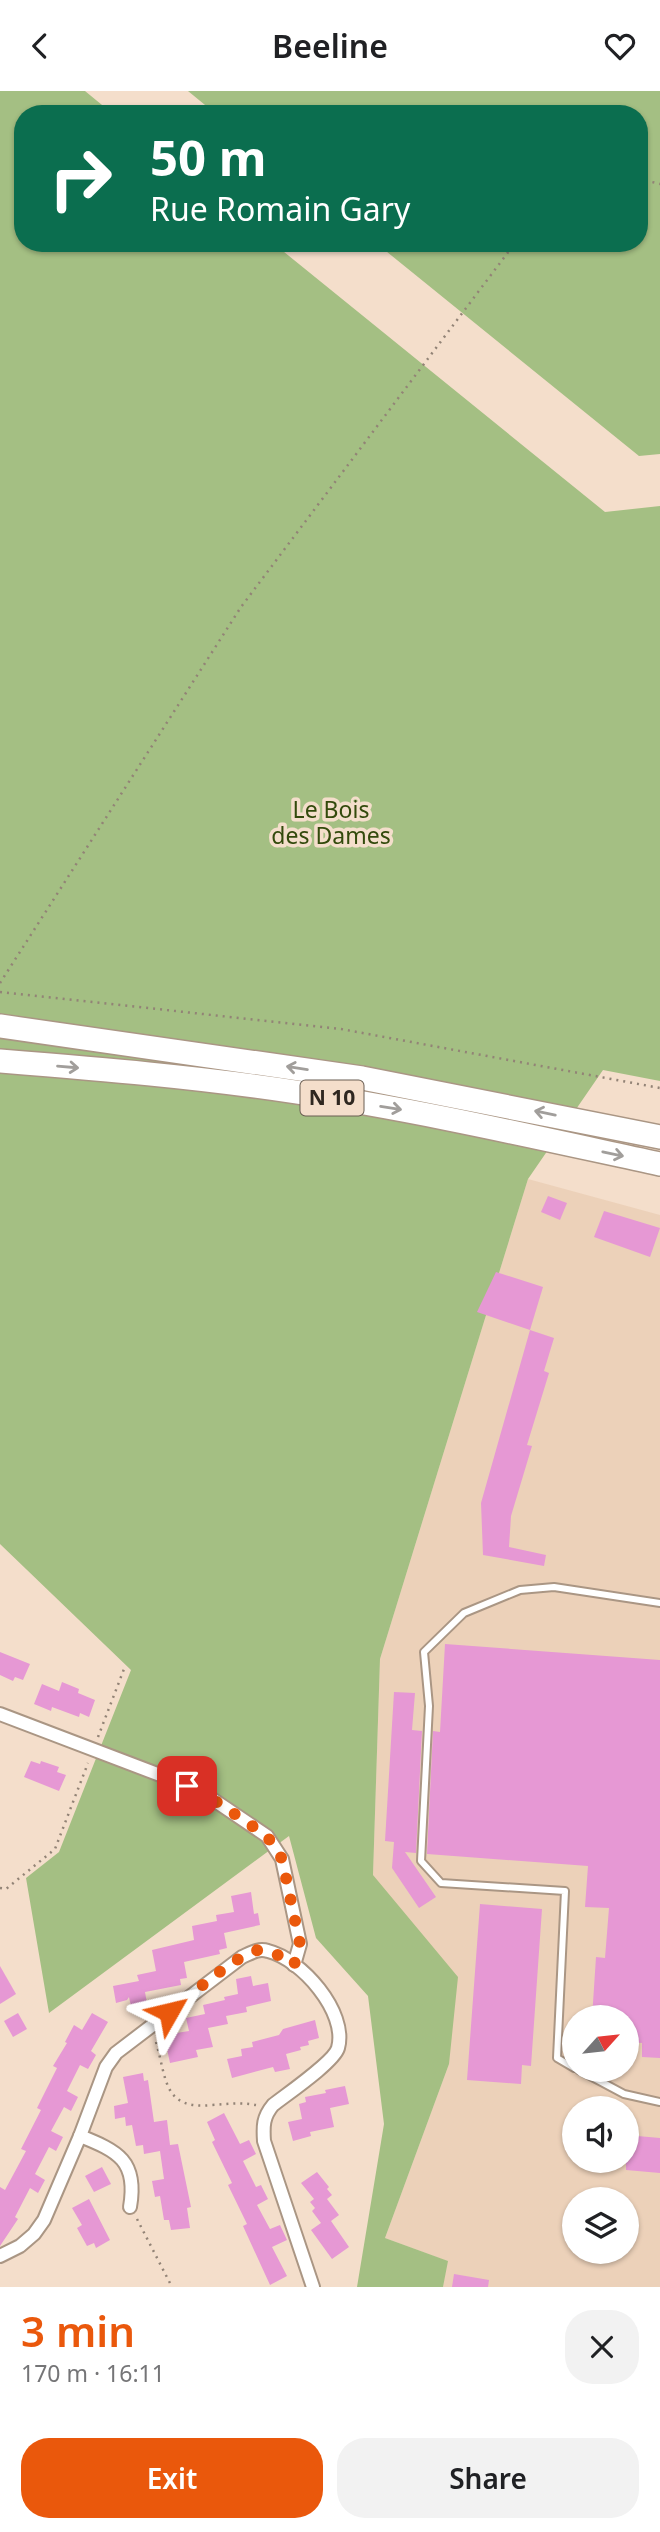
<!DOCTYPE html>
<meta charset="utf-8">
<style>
:root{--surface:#fff;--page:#f2f2f2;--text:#202124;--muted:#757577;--accent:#ea580c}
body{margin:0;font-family:"Noto Sans",sans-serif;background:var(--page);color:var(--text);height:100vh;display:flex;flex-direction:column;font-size:26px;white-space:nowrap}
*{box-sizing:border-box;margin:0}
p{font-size:23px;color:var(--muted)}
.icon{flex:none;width:38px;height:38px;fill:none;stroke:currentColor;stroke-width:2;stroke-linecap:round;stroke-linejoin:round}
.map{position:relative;height:2196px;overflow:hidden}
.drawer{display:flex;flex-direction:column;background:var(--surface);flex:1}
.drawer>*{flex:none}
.hud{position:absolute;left:14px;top:14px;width:634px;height:147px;border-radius:28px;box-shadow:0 2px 5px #0004;background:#0b6e4f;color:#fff;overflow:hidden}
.needle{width:46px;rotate:63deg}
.tools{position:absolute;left:562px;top:1914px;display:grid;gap:14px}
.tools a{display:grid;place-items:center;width:77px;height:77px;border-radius:50%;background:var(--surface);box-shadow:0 2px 5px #0004;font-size:35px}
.pin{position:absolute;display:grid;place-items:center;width:60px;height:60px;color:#fff;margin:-30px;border-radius:14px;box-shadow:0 4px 10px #0006}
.me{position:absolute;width:77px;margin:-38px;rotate:53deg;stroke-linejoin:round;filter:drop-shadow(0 0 5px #0008)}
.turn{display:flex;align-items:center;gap:24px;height:147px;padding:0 21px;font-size:32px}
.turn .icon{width:91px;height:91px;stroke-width:2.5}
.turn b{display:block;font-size:49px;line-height:60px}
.round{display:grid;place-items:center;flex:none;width:74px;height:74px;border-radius:28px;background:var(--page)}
.headline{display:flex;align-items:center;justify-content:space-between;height:119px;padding:0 21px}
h1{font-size:42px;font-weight:600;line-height:52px;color:var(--accent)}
.action{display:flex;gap:14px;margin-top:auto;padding:14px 21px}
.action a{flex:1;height:80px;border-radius:28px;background:var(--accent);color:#fff;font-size:28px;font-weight:600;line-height:80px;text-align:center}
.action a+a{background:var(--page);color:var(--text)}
header{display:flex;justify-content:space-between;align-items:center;height:91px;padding:0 21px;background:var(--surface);font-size:32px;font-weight:600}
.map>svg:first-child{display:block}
.built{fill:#ecd1b9;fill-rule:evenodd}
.green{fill:#a4bf83}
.building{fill:#e698d4}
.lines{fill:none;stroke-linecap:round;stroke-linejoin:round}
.lane-casing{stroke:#aa9684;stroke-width:10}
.street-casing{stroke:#aa9684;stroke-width:16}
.highway-casing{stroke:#aa9684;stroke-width:26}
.path{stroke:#928376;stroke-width:2.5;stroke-dasharray:2 5;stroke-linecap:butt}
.lane{stroke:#fff;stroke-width:6}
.street{stroke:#fff;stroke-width:12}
.highway{stroke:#fff;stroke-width:23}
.oneway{stroke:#a19e9b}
.route{stroke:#ea580c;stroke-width:12;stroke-dasharray:0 21.6}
.labels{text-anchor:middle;stroke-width:7;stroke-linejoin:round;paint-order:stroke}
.shield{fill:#f4decb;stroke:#6a5e53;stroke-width:2}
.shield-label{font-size:21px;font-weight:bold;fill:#2f2720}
.park-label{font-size:23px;fill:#334a0c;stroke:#f4decb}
</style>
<header><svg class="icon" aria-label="back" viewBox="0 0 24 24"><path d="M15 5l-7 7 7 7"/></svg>Beeline<svg class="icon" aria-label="heart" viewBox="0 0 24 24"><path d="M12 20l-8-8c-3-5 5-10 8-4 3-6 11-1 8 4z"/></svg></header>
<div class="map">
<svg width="660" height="2196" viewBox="0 0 660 2196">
<rect width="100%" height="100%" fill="#f4decb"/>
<path class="built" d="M528,1088L660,1124V2196H443L447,2170L385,2147L449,1973L373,1784L380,1568ZM574,1927H626V1979H574ZM574,2018H626V2070H574ZM574,2109H626V2161H574Z"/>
<g class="green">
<path d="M0,0H85L113,23H23V152H273L605,421L660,415V990L603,979L528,1088L380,1568L373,1784L458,1886L449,1973L385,2147L448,2170L443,2196H357L384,2033L368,1905L316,1847L289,1745L49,1922L26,1787L59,1761L131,1579L0,1453Z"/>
<path d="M188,0H660V363L639,365L376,152H639V23H216Z"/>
</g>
<g class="building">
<path d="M548,1105L567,1112L560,1129L541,1121Z"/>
<path d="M604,1120L660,1137L650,1166L594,1146Z"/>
<path d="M496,1181L543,1196L530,1239L477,1221Z"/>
<path d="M530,1239L554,1247L544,1280L549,1282L527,1354L532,1355L511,1425L509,1456L546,1464L544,1475L483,1464L481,1412Z"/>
<path d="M445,1553L660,1569V1967L642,1966V1952L626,1951V1927H592L596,1866L605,1867L609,1817L585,1816L588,1775L427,1763L433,1640L440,1641Z"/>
<path d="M0,1561L30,1573L23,1589L15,1586L13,1590L0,1584Z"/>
<path d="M62,1591L79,1598L78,1602L95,1609L89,1626L80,1622L79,1626L52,1616L51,1620L34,1613L42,1593L59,1600Z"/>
<path d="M394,1601L415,1602L412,1639L422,1640L416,1762L405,1761L436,1806L419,1817L392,1777L394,1751L385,1750Z"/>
<path d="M31,1670L40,1673L41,1670L59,1676L57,1681L66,1684L59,1700L24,1686Z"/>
<path d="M251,1801L254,1823L258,1822L260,1834L224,1842L227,1857L219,1859L220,1863L184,1871L187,1887L180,1888L181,1894L145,1901L148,1918L132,1920L129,1906L127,1909L116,1912L113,1895L139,1890L137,1884L156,1880L152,1859L194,1849L192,1835L217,1830L216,1824L234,1821L231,1805Z"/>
<path d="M480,1813L542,1818L531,1975L522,1974L521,1993L467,1989Z"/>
<path d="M0,1875L16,1903L0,1913Z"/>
<path d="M251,1885L253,1895L268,1892L271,1910L246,1916L247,1921L226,1925L228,1933L208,1937L213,1956L196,1959L198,1966L170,1972L164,1944L189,1940L186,1927L205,1923L203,1914L225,1909L224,1906L238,1903L236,1888Z"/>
<path d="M18,1922L27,1938L13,1946L4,1930Z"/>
<path d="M92,1922L108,1931L91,1960L96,1964L88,1978L80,1974L67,2000L78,2006L71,2020L64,2016L51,2040L63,2046L56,2060L49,2056L35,2083L45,2089L38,2102L30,2097L15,2126L18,2128L0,2155V2096L5,2099L26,2060L21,2058L41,2019L37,2017L57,1977L53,1975L67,1952L65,1951L74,1934L82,1939Z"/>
<path d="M315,1929L319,1947L308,1950L309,1954L300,1956L301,1959L286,1963L290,1978L275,1981L273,1976L232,1987L227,1968L242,1965L241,1958L253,1956L252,1951L279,1944L283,1938Z"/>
<path d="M143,1982L144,1990L148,1989L154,2031L167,2029L170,2054L178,2053L191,2116L187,2117L190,2137L171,2139L169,2129H164L160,2105L155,2106L152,2090L164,2088L160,2060L144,2063L143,2054L136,2055L132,2034L126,2035L125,2026L115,2028L114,2015L128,2012L123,1986Z"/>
<path d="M345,1995L349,2013L330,2017L334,2036L310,2041L311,2045L293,2050L288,2031L302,2028L299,2013L306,2011L305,2006L326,2002L325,1999Z"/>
<path d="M224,2022L240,2053L249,2049L256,2063L243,2070L256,2096L261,2094L268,2108L257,2114L270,2138L280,2134L287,2149L272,2156L287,2185L270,2194L243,2135L247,2133L228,2094L232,2092L212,2051L215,2049L207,2031Z"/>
<path d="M626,2044L660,2047V2082L626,2079Z"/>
<path d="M102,2076L111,2093L94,2101L85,2085Z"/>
<path d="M317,2081L329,2096L327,2098L332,2104L327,2108L339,2124L331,2130L349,2156L332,2168L311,2139L321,2132L312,2120L315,2117L310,2111L314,2108L301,2092Z"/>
<path d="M89,2108L110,2149L96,2157L94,2152L87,2155L77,2137L82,2134L72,2117Z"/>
<path d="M454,2183L489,2189L488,2196H452Z"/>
</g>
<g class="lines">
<g class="lane-casing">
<g id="lane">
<path d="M574,1977L557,1967L565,1800L441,1792L421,1770L429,1615L424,1561L464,1522L520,1499L554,1496L660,1512"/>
<path d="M579,1979L624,2003L660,2011"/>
</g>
</g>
<g class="street-casing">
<g id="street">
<path d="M0,1623L168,1687L205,1703L267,1745L282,1768L300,1853L294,1874"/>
<path d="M80,2045C118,2060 138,2070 130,2116"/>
<path d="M0,2165L20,2155L34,2143L44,2129L80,2045L106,1976L116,1962L242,1866C251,1862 258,1857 268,1860C301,1868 348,1921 338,1957C334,1971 287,2003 273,2014C263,2026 263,2035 264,2050L313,2196"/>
</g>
</g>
<g class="highway-casing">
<g id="highway">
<path d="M0,935L362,987L660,1046"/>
<path d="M0,970C99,978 198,986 296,1001C418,1019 539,1047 660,1073"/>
</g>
</g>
<g class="path">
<path d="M639,95L652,91L660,93"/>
<path d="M0,892L241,516L515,152"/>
<path d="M0,901L341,938L660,997"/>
<path d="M98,1646L124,1578"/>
<path d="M0,1797L6,1798L55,1758L88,1672"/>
<path d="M156,1951C167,1989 163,2019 212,2014C228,2013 240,2011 256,2014"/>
<path d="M137,2128L172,2196"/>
</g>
<use href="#lane" class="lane"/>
<use href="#street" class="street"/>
<use href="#highway" class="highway"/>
</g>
<defs><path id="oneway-shaft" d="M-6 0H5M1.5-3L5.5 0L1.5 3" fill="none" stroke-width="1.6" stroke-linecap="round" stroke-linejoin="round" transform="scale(1.75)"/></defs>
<g class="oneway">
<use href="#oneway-shaft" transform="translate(68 976) rotate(5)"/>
<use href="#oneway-shaft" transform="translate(297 977) rotate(-171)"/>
<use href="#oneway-shaft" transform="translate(391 1017) rotate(9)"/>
<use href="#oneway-shaft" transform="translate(545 1022) rotate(-168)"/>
<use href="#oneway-shaft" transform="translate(613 1063) rotate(12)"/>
</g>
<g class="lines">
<path class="route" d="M169,1921C187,1907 241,1860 259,1859C272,1858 284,1868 294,1874L300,1853L282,1768L267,1745L205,1703L187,1695"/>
</g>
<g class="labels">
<rect class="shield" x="300.5" y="989.5" width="63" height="35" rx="5"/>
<g class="shield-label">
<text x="332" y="1014">N 10</text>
</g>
<g class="park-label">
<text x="331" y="727">Le Bois<tspan x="331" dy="26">des Dames</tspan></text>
</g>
</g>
</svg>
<div class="tools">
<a><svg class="needle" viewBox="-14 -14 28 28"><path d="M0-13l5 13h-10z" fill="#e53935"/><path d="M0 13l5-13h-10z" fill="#757577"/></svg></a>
<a><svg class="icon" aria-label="sound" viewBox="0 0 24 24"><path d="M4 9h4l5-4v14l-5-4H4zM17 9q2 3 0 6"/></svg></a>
<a><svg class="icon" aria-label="layers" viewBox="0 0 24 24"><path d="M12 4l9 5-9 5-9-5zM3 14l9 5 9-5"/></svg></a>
</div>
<div class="pin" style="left:187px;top:1695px;background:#d93025"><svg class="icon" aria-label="arrive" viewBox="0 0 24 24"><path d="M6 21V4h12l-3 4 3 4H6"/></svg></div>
<svg class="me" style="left:169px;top:1921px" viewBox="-20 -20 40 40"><path d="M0-17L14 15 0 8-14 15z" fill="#ea580c" stroke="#fff" stroke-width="4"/></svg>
<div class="hud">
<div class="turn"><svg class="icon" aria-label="right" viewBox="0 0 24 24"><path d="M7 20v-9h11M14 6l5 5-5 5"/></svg><div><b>50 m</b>Rue Romain Gary</div></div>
</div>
</div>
<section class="drawer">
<div class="headline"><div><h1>3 min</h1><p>170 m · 16:11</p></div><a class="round"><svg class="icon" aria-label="close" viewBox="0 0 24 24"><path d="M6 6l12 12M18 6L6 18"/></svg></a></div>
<div class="action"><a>Exit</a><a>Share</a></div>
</section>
